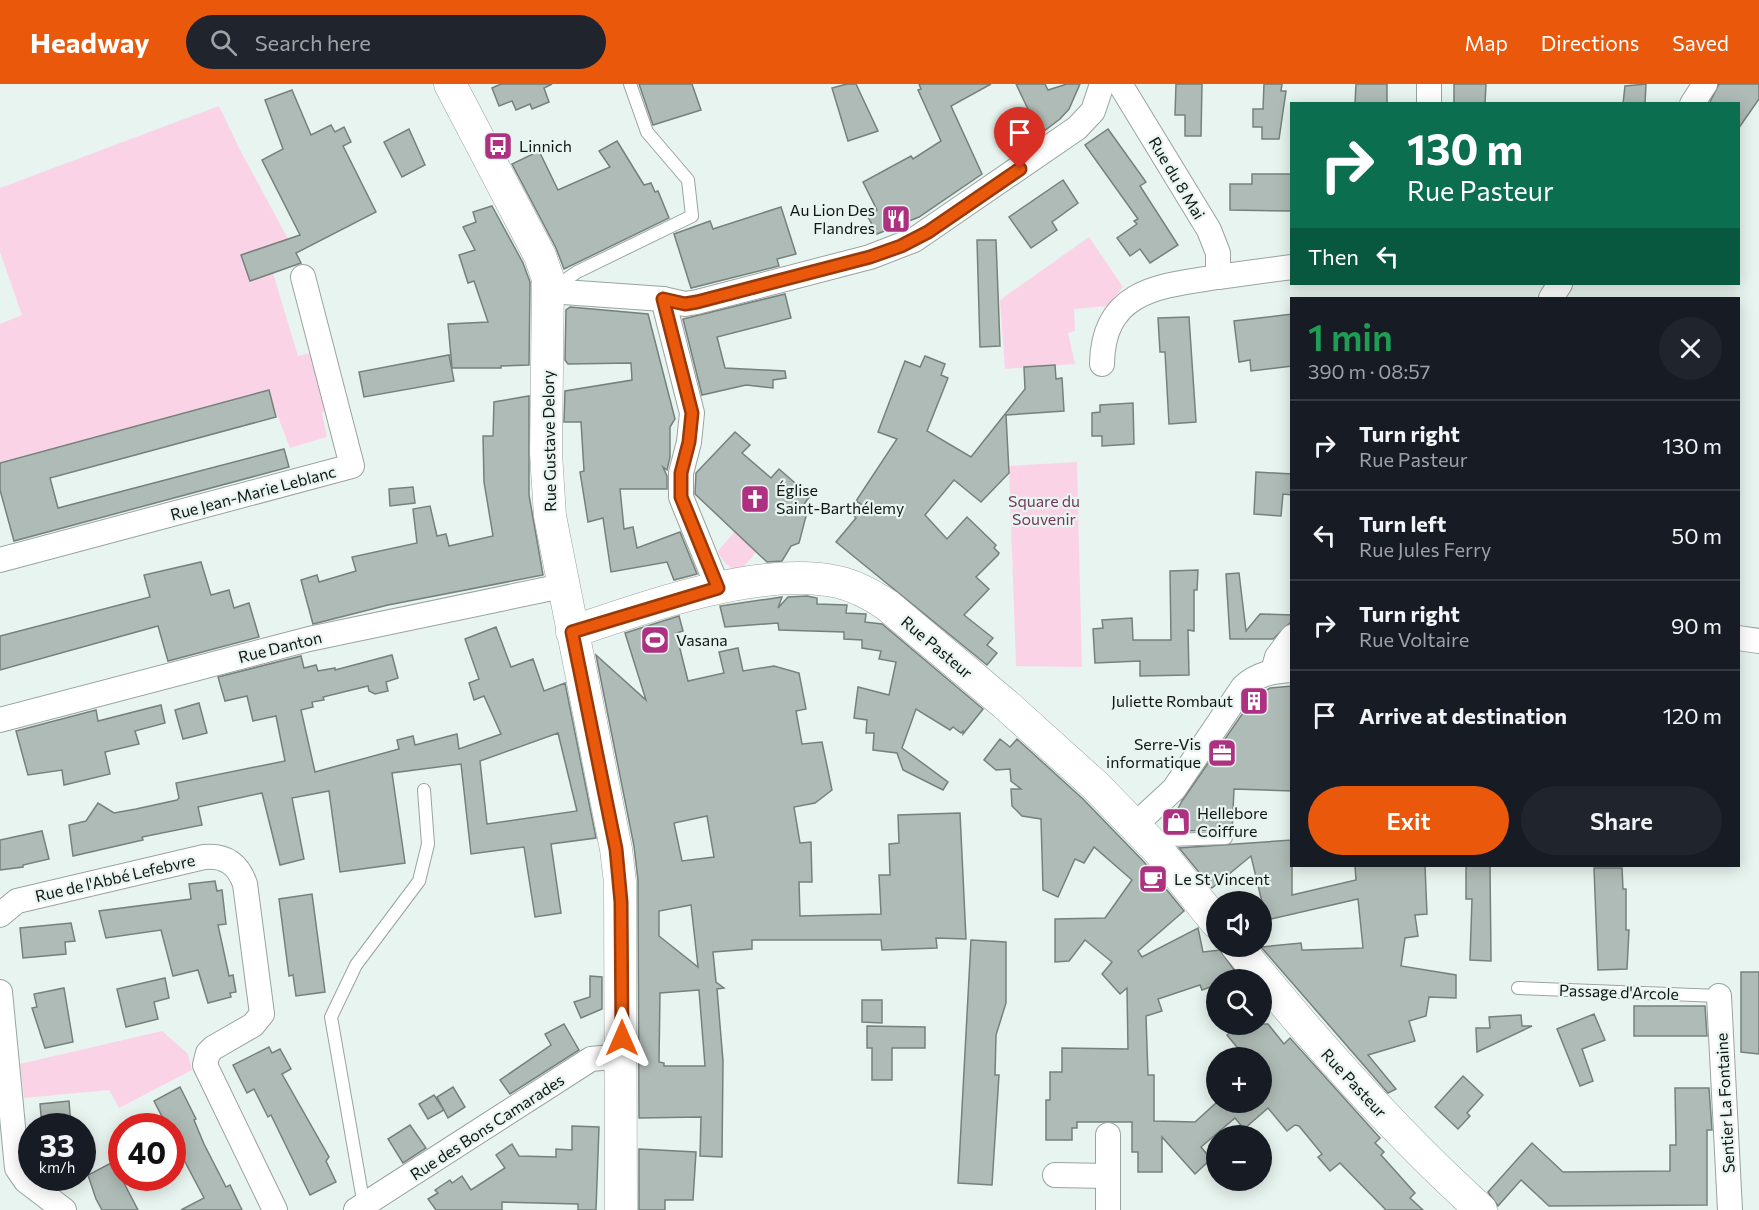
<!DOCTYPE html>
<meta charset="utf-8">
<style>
:root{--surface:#171b24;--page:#20242c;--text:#f1f3f6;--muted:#9ea1a6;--line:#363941;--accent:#ea580c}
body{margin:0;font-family:Commissioner,sans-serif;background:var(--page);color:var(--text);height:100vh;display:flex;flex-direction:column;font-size:22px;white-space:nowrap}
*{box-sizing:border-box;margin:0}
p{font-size:20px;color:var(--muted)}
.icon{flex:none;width:33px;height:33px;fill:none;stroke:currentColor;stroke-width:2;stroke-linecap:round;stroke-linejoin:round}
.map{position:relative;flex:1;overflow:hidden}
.side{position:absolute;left:1290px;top:213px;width:450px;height:570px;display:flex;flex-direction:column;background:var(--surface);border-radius:0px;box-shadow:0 3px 15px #0003}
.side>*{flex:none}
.banner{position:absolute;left:1290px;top:18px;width:450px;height:183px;border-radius:0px;box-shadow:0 3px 15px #0003;background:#0b6e4f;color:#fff;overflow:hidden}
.fabs{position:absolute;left:1206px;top:807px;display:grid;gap:12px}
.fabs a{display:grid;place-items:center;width:66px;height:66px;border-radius:50%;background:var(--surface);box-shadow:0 3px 15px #0003;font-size:30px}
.speed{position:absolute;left:18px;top:1029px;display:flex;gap:12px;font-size:30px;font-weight:700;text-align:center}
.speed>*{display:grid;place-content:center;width:78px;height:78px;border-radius:50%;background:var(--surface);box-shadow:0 3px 15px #0003;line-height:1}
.speed small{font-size:15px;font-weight:400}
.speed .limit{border:9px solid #d22;background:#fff;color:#111}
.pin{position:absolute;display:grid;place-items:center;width:51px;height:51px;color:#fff;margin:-62px -26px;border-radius:50% 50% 50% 0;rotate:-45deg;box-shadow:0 0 6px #0007}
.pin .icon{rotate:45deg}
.me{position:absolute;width:66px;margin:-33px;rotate:0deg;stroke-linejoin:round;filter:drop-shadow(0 0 4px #0008)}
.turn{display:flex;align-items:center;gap:21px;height:126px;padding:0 18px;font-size:27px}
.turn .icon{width:78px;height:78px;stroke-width:2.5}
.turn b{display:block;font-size:42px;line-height:51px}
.then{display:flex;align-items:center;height:57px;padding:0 18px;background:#0003;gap:12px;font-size:22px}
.round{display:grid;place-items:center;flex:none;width:63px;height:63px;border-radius:32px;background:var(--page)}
.headline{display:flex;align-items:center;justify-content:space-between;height:102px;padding:0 18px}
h1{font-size:36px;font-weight:600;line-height:45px;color:#1e9e55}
.cta{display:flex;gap:12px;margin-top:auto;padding:12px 18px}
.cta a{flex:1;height:69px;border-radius:36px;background:var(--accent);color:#fff;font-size:24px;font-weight:600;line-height:69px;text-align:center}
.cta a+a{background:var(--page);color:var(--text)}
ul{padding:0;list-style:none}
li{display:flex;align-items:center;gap:18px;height:90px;padding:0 18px;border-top:2px solid var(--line)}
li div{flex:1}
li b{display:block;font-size:22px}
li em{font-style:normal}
header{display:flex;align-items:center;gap:36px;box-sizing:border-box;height:84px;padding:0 30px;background:var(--accent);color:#fff}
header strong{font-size:28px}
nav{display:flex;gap:33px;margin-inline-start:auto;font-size:21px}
.search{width:420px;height:54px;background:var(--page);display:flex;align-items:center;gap:15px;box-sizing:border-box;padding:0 21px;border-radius:33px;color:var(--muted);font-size:22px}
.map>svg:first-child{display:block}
.green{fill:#fbd3e7}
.building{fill:#afbbb6;stroke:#76817c;stroke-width:1.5;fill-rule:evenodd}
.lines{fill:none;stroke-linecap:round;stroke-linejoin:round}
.service-casing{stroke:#99a49f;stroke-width:14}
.minor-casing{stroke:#99a49f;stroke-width:26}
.tertiary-casing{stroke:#99a49f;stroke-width:33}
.service{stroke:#fff;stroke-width:12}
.minor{stroke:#fff;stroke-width:24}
.tertiary{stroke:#fff;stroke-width:32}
.route-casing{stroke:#983908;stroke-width:15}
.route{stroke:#ea580c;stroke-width:10}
.labels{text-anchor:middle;stroke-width:4.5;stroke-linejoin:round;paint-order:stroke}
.poi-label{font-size:16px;fill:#111614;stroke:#e8f4ef;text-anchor:start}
.street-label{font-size:16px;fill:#111614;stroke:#e8f4ef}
.park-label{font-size:16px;fill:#75385c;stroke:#e8f4ef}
</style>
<header>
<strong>Headway</strong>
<div class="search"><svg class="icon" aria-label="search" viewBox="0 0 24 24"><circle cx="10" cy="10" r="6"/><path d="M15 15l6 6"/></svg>Search here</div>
<nav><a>Map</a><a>Directions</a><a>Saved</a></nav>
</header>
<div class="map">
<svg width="1759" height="1126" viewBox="0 0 1759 1126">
<rect width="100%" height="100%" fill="#e8f4ef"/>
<g class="green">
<path d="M219,22L239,64L301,179L273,189L298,272L316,268L329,322L322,329L327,353L290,364L268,307L0,378V240L22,231L0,168V104Z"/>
<path d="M1089,153L1123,203L1108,222L1074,225L1075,247L1068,249L1075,280L1005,285L1000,216Z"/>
<path d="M1077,378L1082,583L1016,582L1009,382Z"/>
<path d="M738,444L757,467L740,487C730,485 720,476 718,467Z"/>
<path d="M162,947L188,970L192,986L119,1024L109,1006L24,1014L20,980Z"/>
</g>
<g class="building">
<path d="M501,0H552L544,4L549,18L532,25L530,20L516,26L512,17L499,22L492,4Z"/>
<path d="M639,0H692L701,26L653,41Z"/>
<path d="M847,0H856L878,47L848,57L832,4Z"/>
<path d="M919,0H991L951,22L982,90L919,133L877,150L867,131L877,126L863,98L911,72L913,75L941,57L918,6L921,5Z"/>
<path d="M1016,0H1045L1048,6L1067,0H1080L1069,25L1060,35L1040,50Z"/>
<path d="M1176,0H1202L1201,52H1185V31H1175Z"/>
<path d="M1264,0H1282L1281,7H1286L1279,55H1262V43H1253V25H1263Z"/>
<path d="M1356,0H1387V20H1355Z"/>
<path d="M1454,0H1486L1485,20H1454Z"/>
<path d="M1646,0L1645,20H1623L1625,2Z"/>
<path d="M1719,0H1759V15L1738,45V20H1709Z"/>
<path d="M292,6L311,51L331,41L335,48L344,43L351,58L343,62L376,128L296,169L301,179L250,197L241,171L300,151L262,76L283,65L265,16Z"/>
<path d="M409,45L425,81L402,93L384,58Z"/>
<path d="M1108,45L1146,98L1140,102L1178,161L1150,179L1140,165L1130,172L1117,154L1137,140L1134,137L1138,135L1085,61Z"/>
<path d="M617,57L644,101L651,99L655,108L658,107L669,134L564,185L556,164L512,80L539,67L558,106L610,83L599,67Z"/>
<path d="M1252,90H1292V127L1230,126V100H1252Z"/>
<path d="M1063,96L1078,119L1052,138L1057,146L1031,164L1009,133Z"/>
<path d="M492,122L523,179L530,198L529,281L501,282V284H452L448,240L488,238L474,197L468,199L459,171L475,166L463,143L476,138L473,128Z"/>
<path d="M781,123L796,170L777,175L779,182L691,204L674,150L710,137L713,145Z"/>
<path d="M977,156H996L1000,262L980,263Z"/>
<path d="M785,210L791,234L717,253L725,284L785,287L786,294L773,296V304L746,301L702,311L683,235Z"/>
<path d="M570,223L648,230L675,335L670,343V373L667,386L663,383L667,392V405H620L624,445L633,443L637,464L680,448L697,490L674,496L667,478L611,488L603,434L588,438L580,388L584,387L581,338H564L565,307L632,296L631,279L568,280L565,276L566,226Z"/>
<path d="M1292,230V282L1251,287L1250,276L1239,278L1234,237Z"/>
<path d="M1189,233L1196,338L1169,340L1165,268H1160L1158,234Z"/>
<path d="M449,271L454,297L364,313L359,288Z"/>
<path d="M925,272L945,280L941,291L948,294L927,347L971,373L1025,305L1024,283L1055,281L1056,295L1062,294L1064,327L1006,331L1009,389L981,418L954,396L925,431L947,455L967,433L996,461L994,464L999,469L998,471L976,493L989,505L964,531L993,554L987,561L997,569L987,581L836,458L856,434L853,431L861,420L856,417L897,355L878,348L905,277L920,283Z"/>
<path d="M269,306L276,333L50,394L58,424L284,365L289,383L14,457L0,406V379Z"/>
<path d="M529,312V411L543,491L388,521L313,540L301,496L317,491L319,498L356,487L352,473L417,459L413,425L430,422L437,452L446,450L449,462L493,452L484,398L483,352H493L494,318Z"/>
<path d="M1133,319L1134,360L1102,362V352H1092V329L1100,328V321Z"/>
<path d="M735,348L750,361L742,369L771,394L779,385L810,412L799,427L806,432L799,459L791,462L782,477L767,478L695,410L696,389Z"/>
<path d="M1256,388L1292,390V411L1283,410L1281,432L1254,430Z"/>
<path d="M413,403L415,419L390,422L389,405Z"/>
<path d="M201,478L211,511L229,506L234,524L249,519L259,553L168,577L158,542L0,586V552L150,513L144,491Z"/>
<path d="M1198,486L1197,506H1194V547L1188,546L1189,591L1140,592V577L1095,579L1093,545L1103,544L1102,536L1132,534L1133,556H1171L1170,487Z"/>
<path d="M1239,489L1246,547L1260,530L1292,531V537L1273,555H1230L1226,490Z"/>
<path d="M807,512L817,514V520L847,521L846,529L866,530L865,538L882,540L983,625L963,650V647L961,649L953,643L950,646L916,625L902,664L948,698L943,706L903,686L897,669L873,666L874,649H866L867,636L854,634L858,603L889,611L896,578L879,575L881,567L862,564V556L844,555V548L779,546L778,539L725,543L720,522L782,513L778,524L788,513Z"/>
<path d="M679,532L683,547L676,549L688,597L724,589L719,568L738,564L743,587L774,582L799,589L806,625L796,627L802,660L822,658L832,706L815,719L794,723L800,759L811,758L812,798H799L800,832L881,830L879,791H890L889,760L899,759L898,731L960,729L966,855L936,854L937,864L882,866L881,856H752V865L713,868L716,898L724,904L717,905L723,977L722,1073L700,1072L701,1033L639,1034L638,796L634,762L596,571L646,616L625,549ZM707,732L714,773L682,777L674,739ZM691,821L698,883L659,852V827ZM699,906L705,982H664V979L659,978L660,909Z"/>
<path d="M496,543L511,583L533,575L544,607L565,599L596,754L551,760L561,829L535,833L524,763L471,770L461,680L392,689L405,779L340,788L329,707L292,714L304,775L280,781L262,709L198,723L202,741L142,753L143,756L73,772L69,741L86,737L98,719L114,729L136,725L177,716L179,714L176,699L285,677L276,632L253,637L247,612L225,617L218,593L301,572L304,584L316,581L318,587L335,584V586L392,571L398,594L386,598L388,607L375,610L369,607L368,602L323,613L324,616L312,618L313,623L301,626L315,688L399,665L397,656L413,652L415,661L457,650L459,665L501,650L484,612L474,616L469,599L479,595L465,555ZM558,649L577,727L487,740L480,677Z"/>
<path d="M1292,602V707L1234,705L1232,749L1226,746L1177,747L1168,743L1182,717L1254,613L1270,604Z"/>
<path d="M199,619L207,649L183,655L175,626Z"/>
<path d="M161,621L165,639L135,647L139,660L105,668L110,690L64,701L62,686L28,691L16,647L96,626L98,637Z"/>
<path d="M1000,655L1010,663L1017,655L1083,715L1144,778L1184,827L1138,867L1142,873L1198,844L1203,868L1220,866L1237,890L1229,896H1216V901L1202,906L1200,901L1158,915L1162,927L1146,932L1148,991H1154V1037L1195,1038L1217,1018H1263L1262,974H1246L1227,951L1239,940H1268L1284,960L1290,954L1380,1054L1375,1059L1384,1068L1381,1071L1415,1109L1410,1114L1423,1126H1386L1340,1079L1330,1087L1318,1073L1322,1070L1299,1042L1295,1041L1287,1047L1268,1024L1244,1045L1235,1034L1201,1063L1211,1075L1195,1090L1162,1053V1088H1138V1068H1132V1038H1077V1044H1072V1056H1046V1016H1050V988H1062V964L1128,965L1127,904L1120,910L1102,890L1112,878L1085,856L1069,877L1055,878V835L1105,834L1132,796L1094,763L1084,779L1075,775L1058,813L1043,806L1041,735L1022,732L1012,722L1011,705H1021L1011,697L1010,685L996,686L984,676Z"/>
<path d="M42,747L49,775L23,781V783L0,786V756Z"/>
<path d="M1292,756V811L1356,796L1355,782H1425L1427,830L1415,831L1418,852L1405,854L1401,882L1456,891V914L1429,913L1426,932L1409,937L1415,957L1368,971L1396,1005L1388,1009L1261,863L1301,859L1302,866H1306L1363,864L1358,815L1262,837V818L1251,772L1212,804L1179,764Z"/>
<path d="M1466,782H1490L1491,877L1470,876L1472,815H1466Z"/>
<path d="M1594,784H1622L1623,805H1626V846H1629L1627,885L1598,886Z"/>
<path d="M215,797L217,807L222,806L226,840L218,841L229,892L233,891L236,908L230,909L231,913L208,919L198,886L173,892L161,846L106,854L99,827L191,815L189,800Z"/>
<path d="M312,810L325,908L296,912L293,891L289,892L279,815Z"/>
<path d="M71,839L75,857L65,858L66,870L23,874L20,844Z"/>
<path d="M971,856L1006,858V919L996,951L995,991H999L992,1101L958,1099Z"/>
<path d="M1741,888H1759V970L1741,968Z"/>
<path d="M590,892L602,893V925L581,934L574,918L590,913Z"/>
<path d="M165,894L169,914L154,918L158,935L126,943L117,905Z"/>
<path d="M64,904L73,958L45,964L32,924L37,923L34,910Z"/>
<path d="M862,916H882V939L862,938Z"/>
<path d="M1634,922H1705L1707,952H1634Z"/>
<path d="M1594,930L1605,956L1582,965L1593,997L1580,1002L1557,945Z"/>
<path d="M1521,931L1522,942H1532L1477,968L1476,944H1490L1489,933Z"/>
<path d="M564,940L579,966L510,1010L500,996L551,961L545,950Z"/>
<path d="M867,942L925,943V964H892V996H872V964H867Z"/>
<path d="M269,963L272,969L280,965L291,985L282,990L329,1073L326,1077L336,1098L310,1111L271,1031L268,1033L254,1005L247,1009L233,981Z"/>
<path d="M1463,992L1483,1011L1467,1029L1470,1032L1458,1045L1435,1023Z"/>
<path d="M180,1003L196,1035L194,1036L204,1060L226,1103L230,1101L242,1126H181L204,1114L184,1076L172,1082V1062L176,1060L172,1042H167L154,1017Z"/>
<path d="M453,1003L465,1023L448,1034L437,1013Z"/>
<path d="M1675,1004H1709L1712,1046H1707V1121L1549,1122L1521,1096L1498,1122L1488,1108L1532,1059L1563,1088L1670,1087V1061H1676Z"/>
<path d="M434,1011L444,1026L428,1035L419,1020Z"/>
<path d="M69,1017L71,1042H42L40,1020Z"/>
<path d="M410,1041L426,1064L403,1079L388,1055Z"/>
<path d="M572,1042L599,1043L596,1126H578V1120L502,1118V1126H436L428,1115L438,1109L435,1106L450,1096L452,1099L462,1092L471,1106L505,1084L496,1071L512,1060L519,1072L556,1073V1065L572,1066Z"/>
<path d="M639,1065L696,1068L693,1116H665V1126H639Z"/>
<path d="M113,1078L125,1101L138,1126H102L96,1115L88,1091Z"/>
</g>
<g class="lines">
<g class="service-casing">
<g id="service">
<path d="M552,205L577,188L692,132L688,96L647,48L630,0"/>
<path d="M1158,766L1169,756L1226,754"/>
<path d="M1518,904L1719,912"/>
<path d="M364,1122L331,933L356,881L419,797L428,760L424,706"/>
</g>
</g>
<g class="minor-casing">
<g id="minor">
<path d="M1120,0L1209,146L1218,169V193L1292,183"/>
<path d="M1429,20V0"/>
<path d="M1692,20L1705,0"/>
<path d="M549,207L663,215L685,220L697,218L870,173L914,156L1077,44L1093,27L1102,0"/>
<path d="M1551,214L1560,200"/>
<path d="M663,215L692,329L689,358L681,389V413L718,504"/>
<path d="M1102,280C1103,205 1161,202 1218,193"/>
<path d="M0,476L352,382L303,193"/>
<path d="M1738,554L1759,557"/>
<path d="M1273,587L1277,573L1292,553"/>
<path d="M0,636L309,555L562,502"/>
<path d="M1135,741L1174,705L1243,603C1257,590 1273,587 1292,586"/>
<path d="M0,831L17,817L204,773C225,771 238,780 245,800L262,930L253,941L213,964L208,969L205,981L275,1126"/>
<path d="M0,908L17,1084L26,1097L64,1126"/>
<path d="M1719,912L1730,1126"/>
<path d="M1108,1051V1126"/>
<path d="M1055,1091L1108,1092"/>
<path d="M356,1126L591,975L622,972"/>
</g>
</g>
<g class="tertiary-casing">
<g id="tertiary">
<path d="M450,0L540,172L548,195L546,369L550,432L616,765L620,798L621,1126"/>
<path d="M572,548C644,523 762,481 838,498C856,502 872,511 887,521L1005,620L1096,702L1158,766L1216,838"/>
<path d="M1237,862C1313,956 1392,1045 1481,1126"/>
</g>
</g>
<use href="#service" class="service"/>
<use href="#minor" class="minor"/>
<use href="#tertiary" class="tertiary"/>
</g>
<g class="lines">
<g class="route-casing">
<path id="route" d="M622,954L621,818L616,765L572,548L718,504L681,413V389L689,358L692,329L663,215L685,220L697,218L870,173L901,162L928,148L1020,85"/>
</g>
<use href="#route" class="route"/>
</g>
<defs>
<g id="bus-square" transform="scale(1.5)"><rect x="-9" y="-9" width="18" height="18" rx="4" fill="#ae3080" stroke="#e8f4ef"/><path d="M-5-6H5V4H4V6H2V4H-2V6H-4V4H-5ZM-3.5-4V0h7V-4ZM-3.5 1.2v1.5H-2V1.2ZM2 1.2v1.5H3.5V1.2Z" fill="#fff"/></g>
<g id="restaurant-square" transform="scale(1.5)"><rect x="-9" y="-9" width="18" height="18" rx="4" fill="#ae3080" stroke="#e8f4ef"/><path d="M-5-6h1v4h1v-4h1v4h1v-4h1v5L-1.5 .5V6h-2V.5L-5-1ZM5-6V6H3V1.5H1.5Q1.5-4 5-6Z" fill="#fff"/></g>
<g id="church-square" transform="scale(1.5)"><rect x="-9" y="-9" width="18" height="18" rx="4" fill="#ae3080" stroke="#e8f4ef"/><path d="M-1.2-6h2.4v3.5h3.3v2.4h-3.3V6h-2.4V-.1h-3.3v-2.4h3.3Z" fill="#fff"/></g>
<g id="stadium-square" transform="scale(1.5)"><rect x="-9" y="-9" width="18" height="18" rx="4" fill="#ae3080" stroke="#e8f4ef"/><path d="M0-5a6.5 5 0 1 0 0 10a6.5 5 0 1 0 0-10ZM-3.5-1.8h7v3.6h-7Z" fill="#fff"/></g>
<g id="building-square" transform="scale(1.5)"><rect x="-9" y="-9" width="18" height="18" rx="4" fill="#ae3080" stroke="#e8f4ef"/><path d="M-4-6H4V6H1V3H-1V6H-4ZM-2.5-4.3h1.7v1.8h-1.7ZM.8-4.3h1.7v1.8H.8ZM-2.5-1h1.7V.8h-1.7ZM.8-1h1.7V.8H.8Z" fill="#fff"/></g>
<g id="office-square" transform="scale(1.5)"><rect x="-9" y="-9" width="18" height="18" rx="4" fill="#ae3080" stroke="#e8f4ef"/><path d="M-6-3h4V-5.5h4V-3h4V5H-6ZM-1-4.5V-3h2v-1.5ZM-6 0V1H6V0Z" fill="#fff"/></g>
<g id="shop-square" transform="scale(1.5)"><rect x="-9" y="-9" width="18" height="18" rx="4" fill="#ae3080" stroke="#e8f4ef"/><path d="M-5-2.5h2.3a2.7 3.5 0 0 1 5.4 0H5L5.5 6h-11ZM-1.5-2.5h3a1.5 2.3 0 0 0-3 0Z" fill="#fff"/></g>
<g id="cafe-square" transform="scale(1.5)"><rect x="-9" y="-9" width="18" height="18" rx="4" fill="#ae3080" stroke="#e8f4ef"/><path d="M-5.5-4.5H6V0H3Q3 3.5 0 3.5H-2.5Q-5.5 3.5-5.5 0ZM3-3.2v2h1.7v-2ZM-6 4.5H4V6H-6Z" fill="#fff"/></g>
</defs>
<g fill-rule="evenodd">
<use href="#bus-square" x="498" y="62"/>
<use href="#restaurant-square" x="896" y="135"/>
<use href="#church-square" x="755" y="415"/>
<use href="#stadium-square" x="655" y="556"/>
<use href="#building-square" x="1254" y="617"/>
<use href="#office-square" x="1222" y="669"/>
<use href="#shop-square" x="1176" y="738"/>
<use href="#cafe-square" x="1153" y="795"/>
</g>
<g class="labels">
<g class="poi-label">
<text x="519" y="68">Linnich</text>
<text x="875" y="132" text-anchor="end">Au Lion Des<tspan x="875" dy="18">Flandres</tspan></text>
<text x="776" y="412">Église<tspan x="776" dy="18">Saint-Barthélemy</tspan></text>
<text x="676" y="562">Vasana</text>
<text x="1233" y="623" text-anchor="end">Juliette Rombaut</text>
<text x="1201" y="666" text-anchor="end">Serre-Vis<tspan x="1201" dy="18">informatique</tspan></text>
<text x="1197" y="735">Hellebore<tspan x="1197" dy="18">Coiffure</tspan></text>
<text x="1174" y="801">Le St Vincent</text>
</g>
<g class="street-label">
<text transform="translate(1177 94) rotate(59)" y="6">Rue du 8 Mai</text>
<text transform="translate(549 357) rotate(-91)" y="6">Rue Gustave Delory</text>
<text transform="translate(253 409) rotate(-15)" y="6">Rue Jean-Marie Leblanc</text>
<text transform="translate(280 563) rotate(-14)" y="6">Rue Danton</text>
<text transform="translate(937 563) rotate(40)" y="6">Rue Pasteur</text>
<text transform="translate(115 794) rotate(-13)" y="6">Rue de l'Abbé Lefebvre</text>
<text transform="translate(1619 908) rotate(2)" y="6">Passage d'Arcole</text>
<text transform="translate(1354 999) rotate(47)" y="6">Rue Pasteur</text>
<text transform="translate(1725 1019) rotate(-93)" y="6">Sentier La Fontaine</text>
<text transform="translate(487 1043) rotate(-33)" y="6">Rue des Bons Camarades</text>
</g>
<g class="park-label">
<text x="1044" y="423">Square du<tspan x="1044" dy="18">Souvenir</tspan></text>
</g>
</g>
</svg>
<div class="fabs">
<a><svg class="icon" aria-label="sound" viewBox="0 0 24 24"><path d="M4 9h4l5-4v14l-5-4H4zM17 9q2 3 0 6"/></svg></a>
<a><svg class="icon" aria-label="search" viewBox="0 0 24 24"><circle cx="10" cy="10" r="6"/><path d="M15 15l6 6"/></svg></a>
<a>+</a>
<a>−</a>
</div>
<div class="speed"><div>33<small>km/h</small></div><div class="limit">40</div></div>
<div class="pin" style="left:1020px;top:85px;background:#d93025"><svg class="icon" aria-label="arrive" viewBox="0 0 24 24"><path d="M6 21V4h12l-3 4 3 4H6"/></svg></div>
<svg class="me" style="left:622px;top:954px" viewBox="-20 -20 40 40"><path d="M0-17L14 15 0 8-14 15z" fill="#ea580c" stroke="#fff" stroke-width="4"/></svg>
<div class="banner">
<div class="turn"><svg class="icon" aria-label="right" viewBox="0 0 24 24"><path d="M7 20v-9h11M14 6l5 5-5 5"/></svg><div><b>130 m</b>Rue Pasteur</div></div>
<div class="then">Then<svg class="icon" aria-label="left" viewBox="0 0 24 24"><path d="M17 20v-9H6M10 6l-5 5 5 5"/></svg></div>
</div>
<section class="side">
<div class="headline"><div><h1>1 min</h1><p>390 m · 08:57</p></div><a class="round"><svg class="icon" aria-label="close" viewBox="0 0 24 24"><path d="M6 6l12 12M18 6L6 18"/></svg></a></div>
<ul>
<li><svg class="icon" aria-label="right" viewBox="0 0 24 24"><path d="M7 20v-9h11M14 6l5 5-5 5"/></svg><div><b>Turn right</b><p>Rue Pasteur</p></div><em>130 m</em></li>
<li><svg class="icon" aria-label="left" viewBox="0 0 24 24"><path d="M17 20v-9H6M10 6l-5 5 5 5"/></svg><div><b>Turn left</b><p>Rue Jules Ferry</p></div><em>50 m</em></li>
<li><svg class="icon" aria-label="right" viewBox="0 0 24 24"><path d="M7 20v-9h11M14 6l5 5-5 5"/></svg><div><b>Turn right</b><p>Rue Voltaire</p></div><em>90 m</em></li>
<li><svg class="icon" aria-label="arrive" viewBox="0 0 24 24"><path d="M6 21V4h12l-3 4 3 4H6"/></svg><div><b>Arrive at destination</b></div><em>120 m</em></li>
</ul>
<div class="cta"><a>Exit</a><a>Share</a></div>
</section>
</div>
